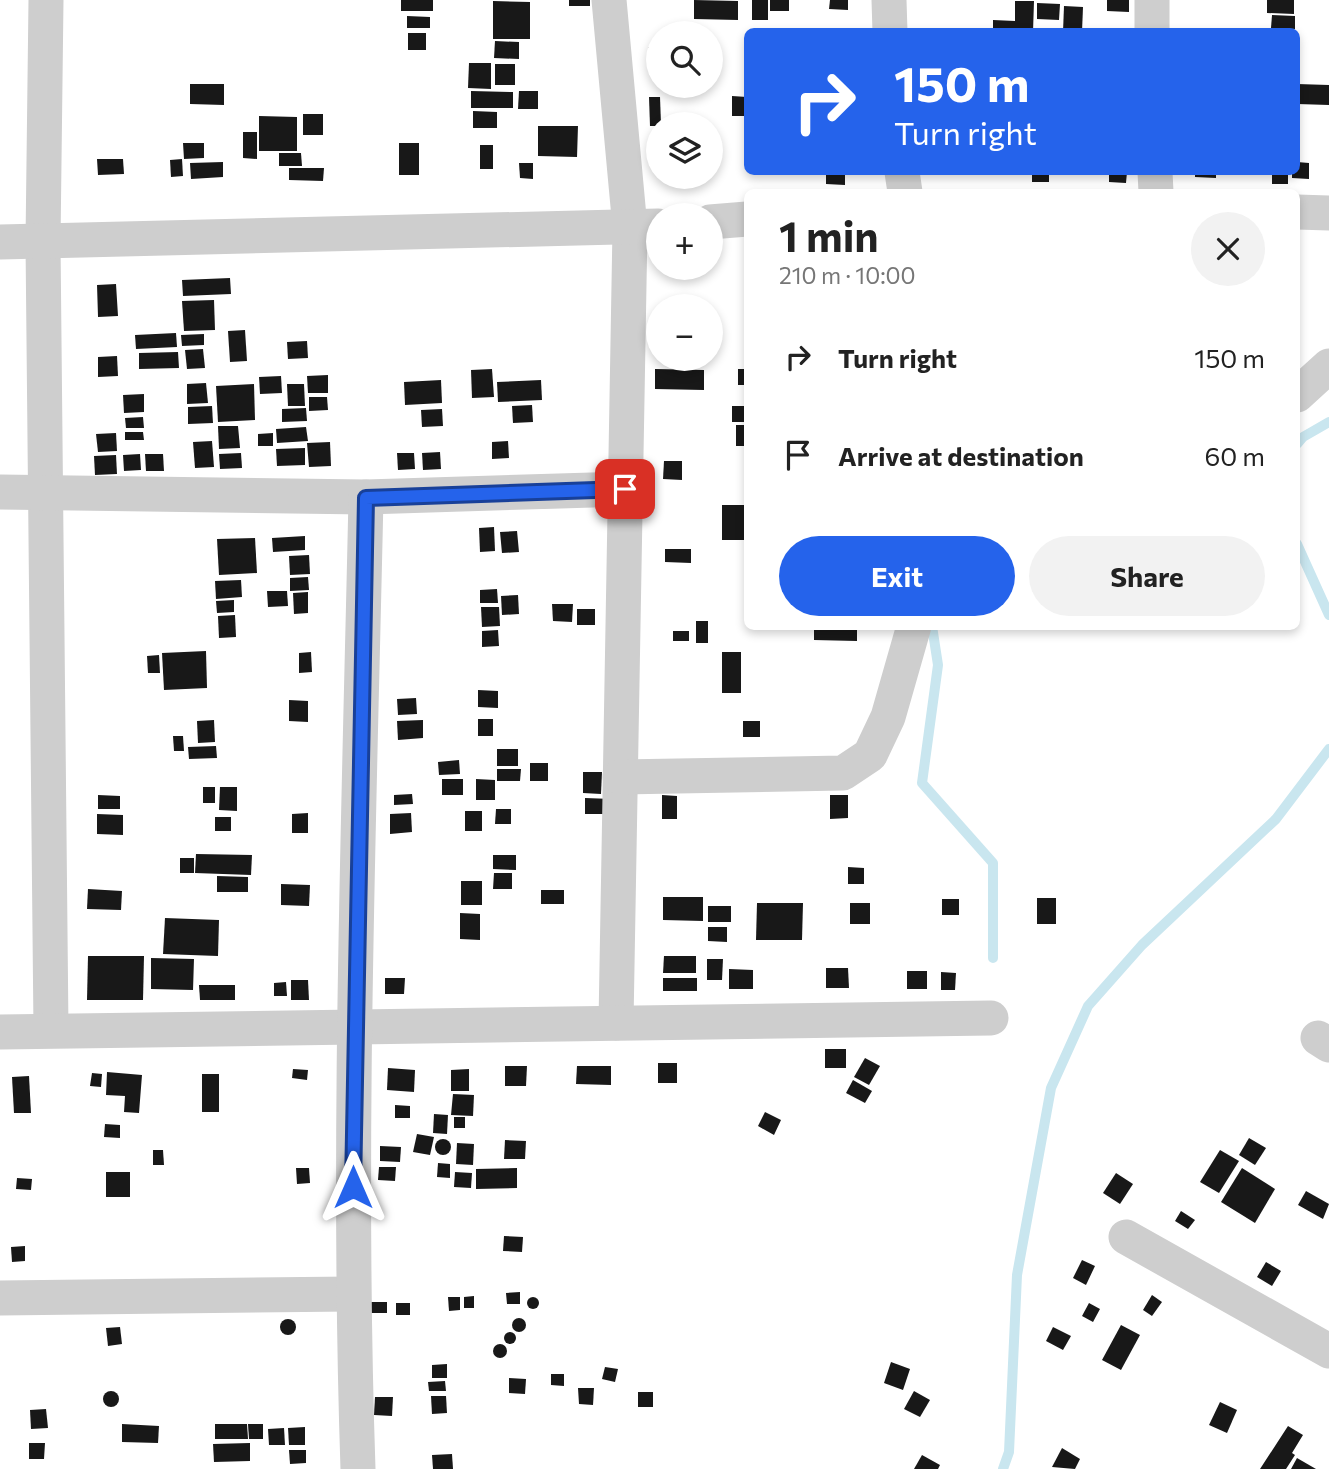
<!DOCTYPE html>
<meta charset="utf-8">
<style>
:root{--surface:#fff;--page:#f2f2f2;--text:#222;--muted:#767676;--accent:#2563eb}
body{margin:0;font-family:Commissioner,sans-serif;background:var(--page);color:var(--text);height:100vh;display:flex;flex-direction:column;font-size:26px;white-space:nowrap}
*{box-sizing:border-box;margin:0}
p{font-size:23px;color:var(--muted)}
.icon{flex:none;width:38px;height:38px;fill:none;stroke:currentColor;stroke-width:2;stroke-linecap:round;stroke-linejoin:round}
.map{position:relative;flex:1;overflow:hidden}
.sheet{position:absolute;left:744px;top:189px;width:556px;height:441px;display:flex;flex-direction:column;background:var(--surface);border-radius:10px;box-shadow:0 4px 10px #0003}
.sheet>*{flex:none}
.banner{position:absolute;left:744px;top:28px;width:556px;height:147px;border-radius:10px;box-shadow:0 4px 10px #0003;background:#2563eb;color:#fff;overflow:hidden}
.buttons{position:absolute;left:646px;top:21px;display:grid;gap:14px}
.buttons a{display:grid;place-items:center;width:77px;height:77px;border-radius:50%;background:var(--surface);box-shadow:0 4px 10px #0003;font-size:35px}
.pin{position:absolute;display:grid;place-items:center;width:60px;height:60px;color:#fff;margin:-30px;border-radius:14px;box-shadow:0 4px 10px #0006}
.me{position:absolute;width:77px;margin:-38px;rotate:0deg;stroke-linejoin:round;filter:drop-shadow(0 0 5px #0008)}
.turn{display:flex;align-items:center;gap:24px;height:147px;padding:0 35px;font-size:32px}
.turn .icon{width:91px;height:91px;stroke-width:2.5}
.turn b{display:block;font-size:49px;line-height:60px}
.round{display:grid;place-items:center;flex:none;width:74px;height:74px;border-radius:37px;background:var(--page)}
.summary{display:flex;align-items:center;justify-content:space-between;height:119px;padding:0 35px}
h1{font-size:42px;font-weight:700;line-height:52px}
.cta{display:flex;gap:14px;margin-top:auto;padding:14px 35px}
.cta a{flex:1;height:80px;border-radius:42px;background:var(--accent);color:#fff;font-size:28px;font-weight:700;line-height:80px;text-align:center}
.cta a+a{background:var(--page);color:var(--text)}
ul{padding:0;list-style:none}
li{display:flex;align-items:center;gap:21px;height:98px;padding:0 35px}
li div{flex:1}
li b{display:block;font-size:26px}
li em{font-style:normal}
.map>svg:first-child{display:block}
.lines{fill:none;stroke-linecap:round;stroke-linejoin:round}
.stream{stroke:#c9e6ef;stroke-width:10}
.building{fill:#181818}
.minor{stroke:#cecece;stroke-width:35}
.route-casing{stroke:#184099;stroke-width:18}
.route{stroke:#2563eb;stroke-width:12}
</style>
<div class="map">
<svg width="1329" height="1469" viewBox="0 0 1329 1469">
<rect width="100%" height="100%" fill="#fff"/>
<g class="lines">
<g class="stream">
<path d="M1297,444L1303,437L1329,422"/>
<path d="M1297,544L1329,615"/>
<path d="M932,626L938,665L922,783L993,863V958"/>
<path d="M1003,1469L1009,1452L1017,1275L1051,1088L1088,1006L1142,945L1276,819L1329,749"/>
</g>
</g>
<g class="building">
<rect x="401" y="0" width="32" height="11"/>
<rect x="569" y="0" width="21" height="6"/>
<path d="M694,0L738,1V20L694,19Z"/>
<rect x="752" y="0" width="16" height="20"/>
<rect x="770" y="0" width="19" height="11"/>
<path d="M830,0H848V10L829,9Z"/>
<path d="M1107,0H1129V12L1107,11Z"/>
<path d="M1267,0H1294V14L1267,13Z"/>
<path d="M493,1L530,2V39H493Z"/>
<path d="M1015,1H1034L1033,32H993V20L1015,21Z"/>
<path d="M1037,3L1060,4L1059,20L1037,19Z"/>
<path d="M1064,6L1083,7L1082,32H1063Z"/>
<path d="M1272,15L1295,16V29L1271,28Z"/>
<path d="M407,16L430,17V28H407Z"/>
<rect x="408" y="33" width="18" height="17"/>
<path d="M495,41L519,42V59L494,58Z"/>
<path d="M648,47H658V63L649,64Z"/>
<path d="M469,63H491V89L468,88Z"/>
<rect x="495" y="64" width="20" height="21"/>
<path d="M190,84H224V105L190,104Z"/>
<path d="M1297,84L1329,85V105L1297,104Z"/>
<path d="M471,91L513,92V108H471Z"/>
<path d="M519,91H538V109H518Z"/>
<path d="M732,96L747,97V116H732Z"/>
<path d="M649,97H660L661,124L658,126H650Z"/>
<path d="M473,111L497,112V128H473Z"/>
<rect x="303" y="114" width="20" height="21"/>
<path d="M259,116L297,117V151H259Z"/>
<path d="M538,126H578L577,157L538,156Z"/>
<path d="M243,132H257V159L243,158Z"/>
<path d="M183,143H204V158L184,159Z"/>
<rect x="399" y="143" width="20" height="32"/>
<rect x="480" y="145" width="13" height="24"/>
<path d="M279,153H301L302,166H279Z"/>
<path d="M97,159H123L124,174L98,175Z"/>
<path d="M182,159L183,176L171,177L170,160Z"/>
<path d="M223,162V177L191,179L190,163Z"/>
<path d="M1297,162L1309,163V179L1292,178V172H1297Z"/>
<path d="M519,163H533V179L520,178Z"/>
<path d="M289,168H324L323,181L289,180Z"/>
<path d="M826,172H845V185L826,184Z"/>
<rect x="1032" y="172" width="17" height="10"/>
<path d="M1109,172H1127L1126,183L1109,182Z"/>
<path d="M1195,172H1216V178L1195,177Z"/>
<rect x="1272" y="172" width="16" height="12"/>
<path d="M230,278L231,294L183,296L182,280Z"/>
<path d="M116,284L118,316L98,317L97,285Z"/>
<path d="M214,300L215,330L184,331L182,301Z"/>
<path d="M245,330L247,361L230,362L228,331Z"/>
<path d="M176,333L177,347L136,349L135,335Z"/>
<path d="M204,334V345L182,346L181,335Z"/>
<path d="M307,341L308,358L288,359L287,342Z"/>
<path d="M203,349L205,368L187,369L185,350Z"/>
<path d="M178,352L179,368L139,369V353Z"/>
<path d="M117,356L118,376L98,377V357Z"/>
<path d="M492,369L494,397L472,398L471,370Z"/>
<path d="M655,369L704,370V390L655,389Z"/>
<rect x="738" y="369" width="9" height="16"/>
<path d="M328,375V393H308L307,376Z"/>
<path d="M281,376L282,393L260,394L259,377Z"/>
<path d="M441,380L442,403L405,405L404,382Z"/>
<path d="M541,380L542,400L498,402L497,382Z"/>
<path d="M206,383L208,403L187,404V384Z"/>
<path d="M254,384L255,420L218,422L216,386Z"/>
<path d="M287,384H304L305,406H288Z"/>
<path d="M144,394V412L124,413L123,395Z"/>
<path d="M309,397H327L328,410L309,411Z"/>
<path d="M532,405L533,422L513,423L512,406Z"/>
<path d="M212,406L213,423L188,424V407Z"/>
<rect x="732" y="406" width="15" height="16"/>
<path d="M306,408L307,421L282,422V409Z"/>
<path d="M442,409L443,426L422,427L421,410Z"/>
<path d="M143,417L144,428H126L125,418Z"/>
<rect x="736" y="425" width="11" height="21"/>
<path d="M218,426H238L240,448L219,449Z"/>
<path d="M306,427L308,441L277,443L276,429Z"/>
<path d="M125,432H143L144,440H125Z"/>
<path d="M116,433L117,451L98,452L96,434Z"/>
<path d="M273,433V446H258V434Z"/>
<path d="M212,441L214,467L195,468L193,442Z"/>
<path d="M508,441L509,458L492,459V442Z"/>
<path d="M330,442L331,466L309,467L307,443Z"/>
<path d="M305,448V465L277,466L276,449Z"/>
<path d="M440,452L441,469L423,470L422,453Z"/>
<path d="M241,453L242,468L220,469L219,454Z"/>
<path d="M397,453H414L415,469L398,470Z"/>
<path d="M140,454L141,470L124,471L123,455Z"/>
<path d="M145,454H163L164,471H146Z"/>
<path d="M116,455L117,474L95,475L94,456Z"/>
<path d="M664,461H682V480L663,479Z"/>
<rect x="722" y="505" width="25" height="35"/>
<path d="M494,527L495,551L480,552L479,528Z"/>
<path d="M517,531L519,552L502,553L500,532Z"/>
<path d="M305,536V550L273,552L272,538Z"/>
<path d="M255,538L257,573L219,575L217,539Z"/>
<path d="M665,549H691V563L665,562Z"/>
<path d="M309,555L310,574L290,575L289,556Z"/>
<path d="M308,577L309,590L290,591V578Z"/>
<path d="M241,580L242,597L216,599L215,581Z"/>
<path d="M497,589L498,603H480V590Z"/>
<path d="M267,591H287L288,606L268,607Z"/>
<path d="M308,592V613L294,614L293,593Z"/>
<path d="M518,595L519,614L502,615L501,596Z"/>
<path d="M234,600V612L217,613L216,601Z"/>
<path d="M552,604H573L572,622L553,621Z"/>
<path d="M481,607H499L500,626L482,627Z"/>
<rect x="577" y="609" width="18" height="16"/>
<path d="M235,615L236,637L219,638L218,616Z"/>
<rect x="696" y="621" width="12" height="22"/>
<path d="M814,626H857V641L814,640Z"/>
<path d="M498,630L499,646L482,647V631Z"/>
<rect x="673" y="631" width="16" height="10"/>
<path d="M206,651L207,688L164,690L162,653Z"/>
<path d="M311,652L312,672L299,673V653Z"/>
<rect x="722" y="652" width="19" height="41"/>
<path d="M159,655L160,673H148L147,656Z"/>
<path d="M478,690L498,691V708L478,707Z"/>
<path d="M416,698L417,714L398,715L397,699Z"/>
<path d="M289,700L308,701V722L289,721Z"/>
<rect x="478" y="719" width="15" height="17"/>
<path d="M214,720L215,742L198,743L197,721Z"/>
<path d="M423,720V738L398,740L397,721Z"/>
<rect x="743" y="721" width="17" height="16"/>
<path d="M173,736H183L184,751H174Z"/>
<path d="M216,746L217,758L189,759L188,747Z"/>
<rect x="497" y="749" width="21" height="17"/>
<path d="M459,760L460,774L439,775L438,762Z"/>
<rect x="530" y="763" width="18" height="18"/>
<path d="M497,769H521L520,781H497Z"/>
<path d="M583,772H602L601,794L583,793Z"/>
<rect x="442" y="779" width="21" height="16"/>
<path d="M476,779L495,780V800H476Z"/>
<rect x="203" y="787" width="12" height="16"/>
<path d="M220,787H237V811L219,810Z"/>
<path d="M412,794L413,804L394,805V795Z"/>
<path d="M98,795L120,796V809H98Z"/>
<path d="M662,795L677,796V819H662Z"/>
<path d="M830,795H848V818L830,819Z"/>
<path d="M585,798L612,799V814H585Z"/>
<path d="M496,809H511V824H495Z"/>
<rect x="465" y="811" width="17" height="20"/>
<path d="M308,813V833H292V814Z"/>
<path d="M411,813L412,832L390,834V814Z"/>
<path d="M97,814L123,815V835L97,834Z"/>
<rect x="215" y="817" width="16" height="14"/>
<path d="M196,854L252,855L251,875L195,873Z"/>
<path d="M493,855H516V870L493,869Z"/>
<rect x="180" y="858" width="14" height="15"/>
<path d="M848,867L864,868V884H848Z"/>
<path d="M494,873H512V889H493Z"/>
<path d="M217,876L248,877V892H217Z"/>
<rect x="461" y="881" width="21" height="24"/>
<path d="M281,884L310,885L309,906L281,905Z"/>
<path d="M88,889L122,891L121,910L87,909Z"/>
<rect x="541" y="890" width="23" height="14"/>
<path d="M663,897H703V921L663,920Z"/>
<rect x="1037" y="898" width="19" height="26"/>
<rect x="942" y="899" width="17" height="16"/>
<path d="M757,903H803L802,940H756Z"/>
<rect x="850" y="903" width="20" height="21"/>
<rect x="708" y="906" width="23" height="16"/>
<path d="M460,913L480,914V940L460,939Z"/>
<path d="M165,918L219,920L218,956L163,954Z"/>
<path d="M708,927H727V942L708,941Z"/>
<path d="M88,956H144L143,1000H87Z"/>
<path d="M664,956H696V973H663Z"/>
<path d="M151,958L194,959L193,990L151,989Z"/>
<path d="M707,959H723L722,980H707Z"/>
<path d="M826,968H848L849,988H826Z"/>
<path d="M729,969L753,970V989H729Z"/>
<rect x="907" y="971" width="20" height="18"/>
<path d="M941,972L956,973L955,990H941Z"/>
<path d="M385,978H405L404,994H385Z"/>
<rect x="663" y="978" width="34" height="13"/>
<path d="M291,980H308L309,1000H291Z"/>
<path d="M286,982L287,996H274V983Z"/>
<path d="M199,985H235V1000H200Z"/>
<rect x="825" y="1049" width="21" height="19"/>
<path d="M865,1058L880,1066L869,1085L854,1077Z"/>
<rect x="658" y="1063" width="19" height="20"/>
<path d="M505,1066H527L526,1086H505Z"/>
<path d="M577,1066H611V1085L576,1084Z"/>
<path d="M388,1068L415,1070L414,1092L387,1090Z"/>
<path d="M293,1069L308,1070L307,1080L292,1078Z"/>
<path d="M469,1069V1091H451V1070Z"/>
<path d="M107,1072L142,1075L139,1113L124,1112L125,1096L106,1095Z"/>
<path d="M92,1073L102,1074L101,1087L90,1086Z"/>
<rect x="202" y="1074" width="17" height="38"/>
<path d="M29,1076L31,1113H14L12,1077Z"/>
<path d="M853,1080L872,1091L865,1103L846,1093Z"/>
<path d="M453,1094L474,1095L473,1116L451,1115Z"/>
<path d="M395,1105L410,1106V1118H395Z"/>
<path d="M765,1112L781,1120L774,1135L758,1126Z"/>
<path d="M434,1114L448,1115L447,1134L433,1133Z"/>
<rect x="454" y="1117" width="11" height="11"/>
<path d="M105,1124L120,1125V1138L104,1137Z"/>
<path d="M417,1134L434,1137L430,1155L413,1152Z"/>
<path d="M1249,1138L1266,1148L1255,1165L1239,1155Z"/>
<circle cx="443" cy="1147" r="8"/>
<path d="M505,1140L526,1141L525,1159H504Z"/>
<path d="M457,1143L474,1144L473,1165L456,1164Z"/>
<path d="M380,1146L401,1147L400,1162L380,1161Z"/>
<path d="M153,1150H163L164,1165H153Z"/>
<path d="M1220,1150L1239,1161L1219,1193L1200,1182Z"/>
<path d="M438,1163L450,1164V1178L437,1177Z"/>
<path d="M379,1167H396L395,1181L378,1180Z"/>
<path d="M296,1168H309L310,1183L297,1184Z"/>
<path d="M517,1168V1188L476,1189V1169Z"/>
<path d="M1242,1168L1275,1189L1255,1223L1221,1202Z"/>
<rect x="106" y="1172" width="24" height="25"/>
<path d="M455,1172L472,1173L471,1188L454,1187Z"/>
<path d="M1116,1173L1133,1184L1120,1204L1103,1193Z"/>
<path d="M17,1178L32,1179L31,1190L16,1189Z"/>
<path d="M1306,1191L1329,1204L1323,1219L1298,1205Z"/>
<path d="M1181,1211L1195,1220L1188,1229L1175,1221Z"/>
<path d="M504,1236L523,1237L522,1252L503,1251Z"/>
<path d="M25,1246V1261L12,1262L11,1247Z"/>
<path d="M1082,1260L1095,1266L1086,1285L1073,1278Z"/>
<path d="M1266,1262L1281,1271L1272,1286L1257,1277Z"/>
<path d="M520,1292V1304H507L506,1293Z"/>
<path d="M1152,1295L1162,1302L1152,1316L1143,1310Z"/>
<path d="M474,1296V1308H464V1297Z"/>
<circle cx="533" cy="1303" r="6"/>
<path d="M448,1297H460V1310L449,1311Z"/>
<rect x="370" y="1302" width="17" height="11"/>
<rect x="396" y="1303" width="14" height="12"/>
<path d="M1089,1303L1100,1309L1093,1322L1082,1316Z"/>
<circle cx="519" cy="1325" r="7"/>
<circle cx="288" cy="1327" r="8"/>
<path d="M1121,1325L1140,1335L1121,1370L1102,1360Z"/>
<path d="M120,1327L122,1344L108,1346L106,1328Z"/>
<path d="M1053,1327L1071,1336L1063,1350L1046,1341Z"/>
<circle cx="510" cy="1338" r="6"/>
<circle cx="500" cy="1351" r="7"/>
<path d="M891,1362L910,1369L903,1390L884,1383Z"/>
<path d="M447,1364V1378H432V1365Z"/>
<path d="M605,1367L618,1369L615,1382L602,1379Z"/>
<path d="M551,1374H564V1386L551,1385Z"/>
<path d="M509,1378L526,1379L525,1394L509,1393Z"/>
<path d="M445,1381L446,1391H429L428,1382Z"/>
<path d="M578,1388H594L593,1405L579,1404Z"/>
<circle cx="111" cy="1399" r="8"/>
<path d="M914,1391L930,1400L920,1417L904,1409Z"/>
<rect x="638" y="1392" width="15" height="15"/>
<path d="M431,1396H446L447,1413L432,1414Z"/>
<path d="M375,1397H393L392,1416L374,1415Z"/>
<path d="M1220,1402L1237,1410L1227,1433L1209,1425Z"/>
<path d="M46,1409L48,1428L31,1429L30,1410Z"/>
<path d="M122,1424L159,1426L158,1443L122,1442Z"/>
<path d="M215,1424H247L248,1439H215Z"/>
<path d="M248,1424H263V1439H249Z"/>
<path d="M1288,1426L1303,1435L1292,1453L1295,1455L1286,1469H1260Z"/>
<path d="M305,1427V1445H289L288,1428Z"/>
<path d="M284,1428L285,1445H269L268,1429Z"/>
<path d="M29,1443H45L44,1459H29Z"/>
<path d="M250,1443V1461L214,1462L213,1444Z"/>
<path d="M1062,1448L1080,1459L1075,1469L1052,1467Z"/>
<path d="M289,1450H306V1463L290,1464Z"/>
<path d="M452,1454L453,1469H433L432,1455Z"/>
<path d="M922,1455L940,1465L938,1469H914Z"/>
<path d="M1297,1458L1316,1469H1291Z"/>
</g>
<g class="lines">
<g class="minor">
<path d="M46,0L43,242L51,1030"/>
<path d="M609,0L630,228L616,1023"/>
<path d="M889,0L890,32"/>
<path d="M1152,0V32"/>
<path d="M902,172L905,192"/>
<path d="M1155,172L1156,192"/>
<path d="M1297,212L1329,213"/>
<path d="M710,222L747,219"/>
<path d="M0,242L658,226"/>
<path d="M1297,395L1329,366"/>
<path d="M0,492L366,497L625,489"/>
<path d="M620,777L843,773L870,755L888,717L914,626"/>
<path d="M0,1032L991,1018"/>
<path d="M1318,1038L1329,1045"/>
<path d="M1126,1237L1329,1351"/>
<path d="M0,1298L352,1294"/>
<path d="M358,1469C347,1145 359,821 366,497"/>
</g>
</g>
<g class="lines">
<g class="route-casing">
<path id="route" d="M353,1187L366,498L625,489"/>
</g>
<use href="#route" class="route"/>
</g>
</svg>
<div class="buttons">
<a><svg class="icon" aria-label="search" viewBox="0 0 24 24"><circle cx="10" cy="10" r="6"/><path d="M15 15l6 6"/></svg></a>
<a><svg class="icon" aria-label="layers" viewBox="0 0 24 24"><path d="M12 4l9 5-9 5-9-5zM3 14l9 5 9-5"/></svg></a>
<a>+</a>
<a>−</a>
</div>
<div class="pin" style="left:625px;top:489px;background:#d93025"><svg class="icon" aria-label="arrive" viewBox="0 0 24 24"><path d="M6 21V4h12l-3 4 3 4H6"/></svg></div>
<svg class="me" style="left:353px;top:1187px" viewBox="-20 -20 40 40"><path d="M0-17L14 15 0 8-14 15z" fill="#2563eb" stroke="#fff" stroke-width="4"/></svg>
<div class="banner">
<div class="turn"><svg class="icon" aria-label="right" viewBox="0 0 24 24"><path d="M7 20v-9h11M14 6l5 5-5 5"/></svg><div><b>150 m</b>Turn right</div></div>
</div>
<section class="sheet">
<div class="summary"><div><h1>1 min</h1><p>210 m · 10:00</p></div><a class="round"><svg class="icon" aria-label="close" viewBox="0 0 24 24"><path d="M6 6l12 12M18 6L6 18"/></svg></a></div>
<ul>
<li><svg class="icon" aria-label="right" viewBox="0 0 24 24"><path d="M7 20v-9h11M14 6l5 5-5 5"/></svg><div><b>Turn right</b></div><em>150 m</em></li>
<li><svg class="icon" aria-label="arrive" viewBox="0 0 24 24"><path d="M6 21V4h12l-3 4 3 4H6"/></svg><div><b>Arrive at destination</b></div><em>60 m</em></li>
</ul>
<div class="cta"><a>Exit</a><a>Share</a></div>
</section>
</div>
